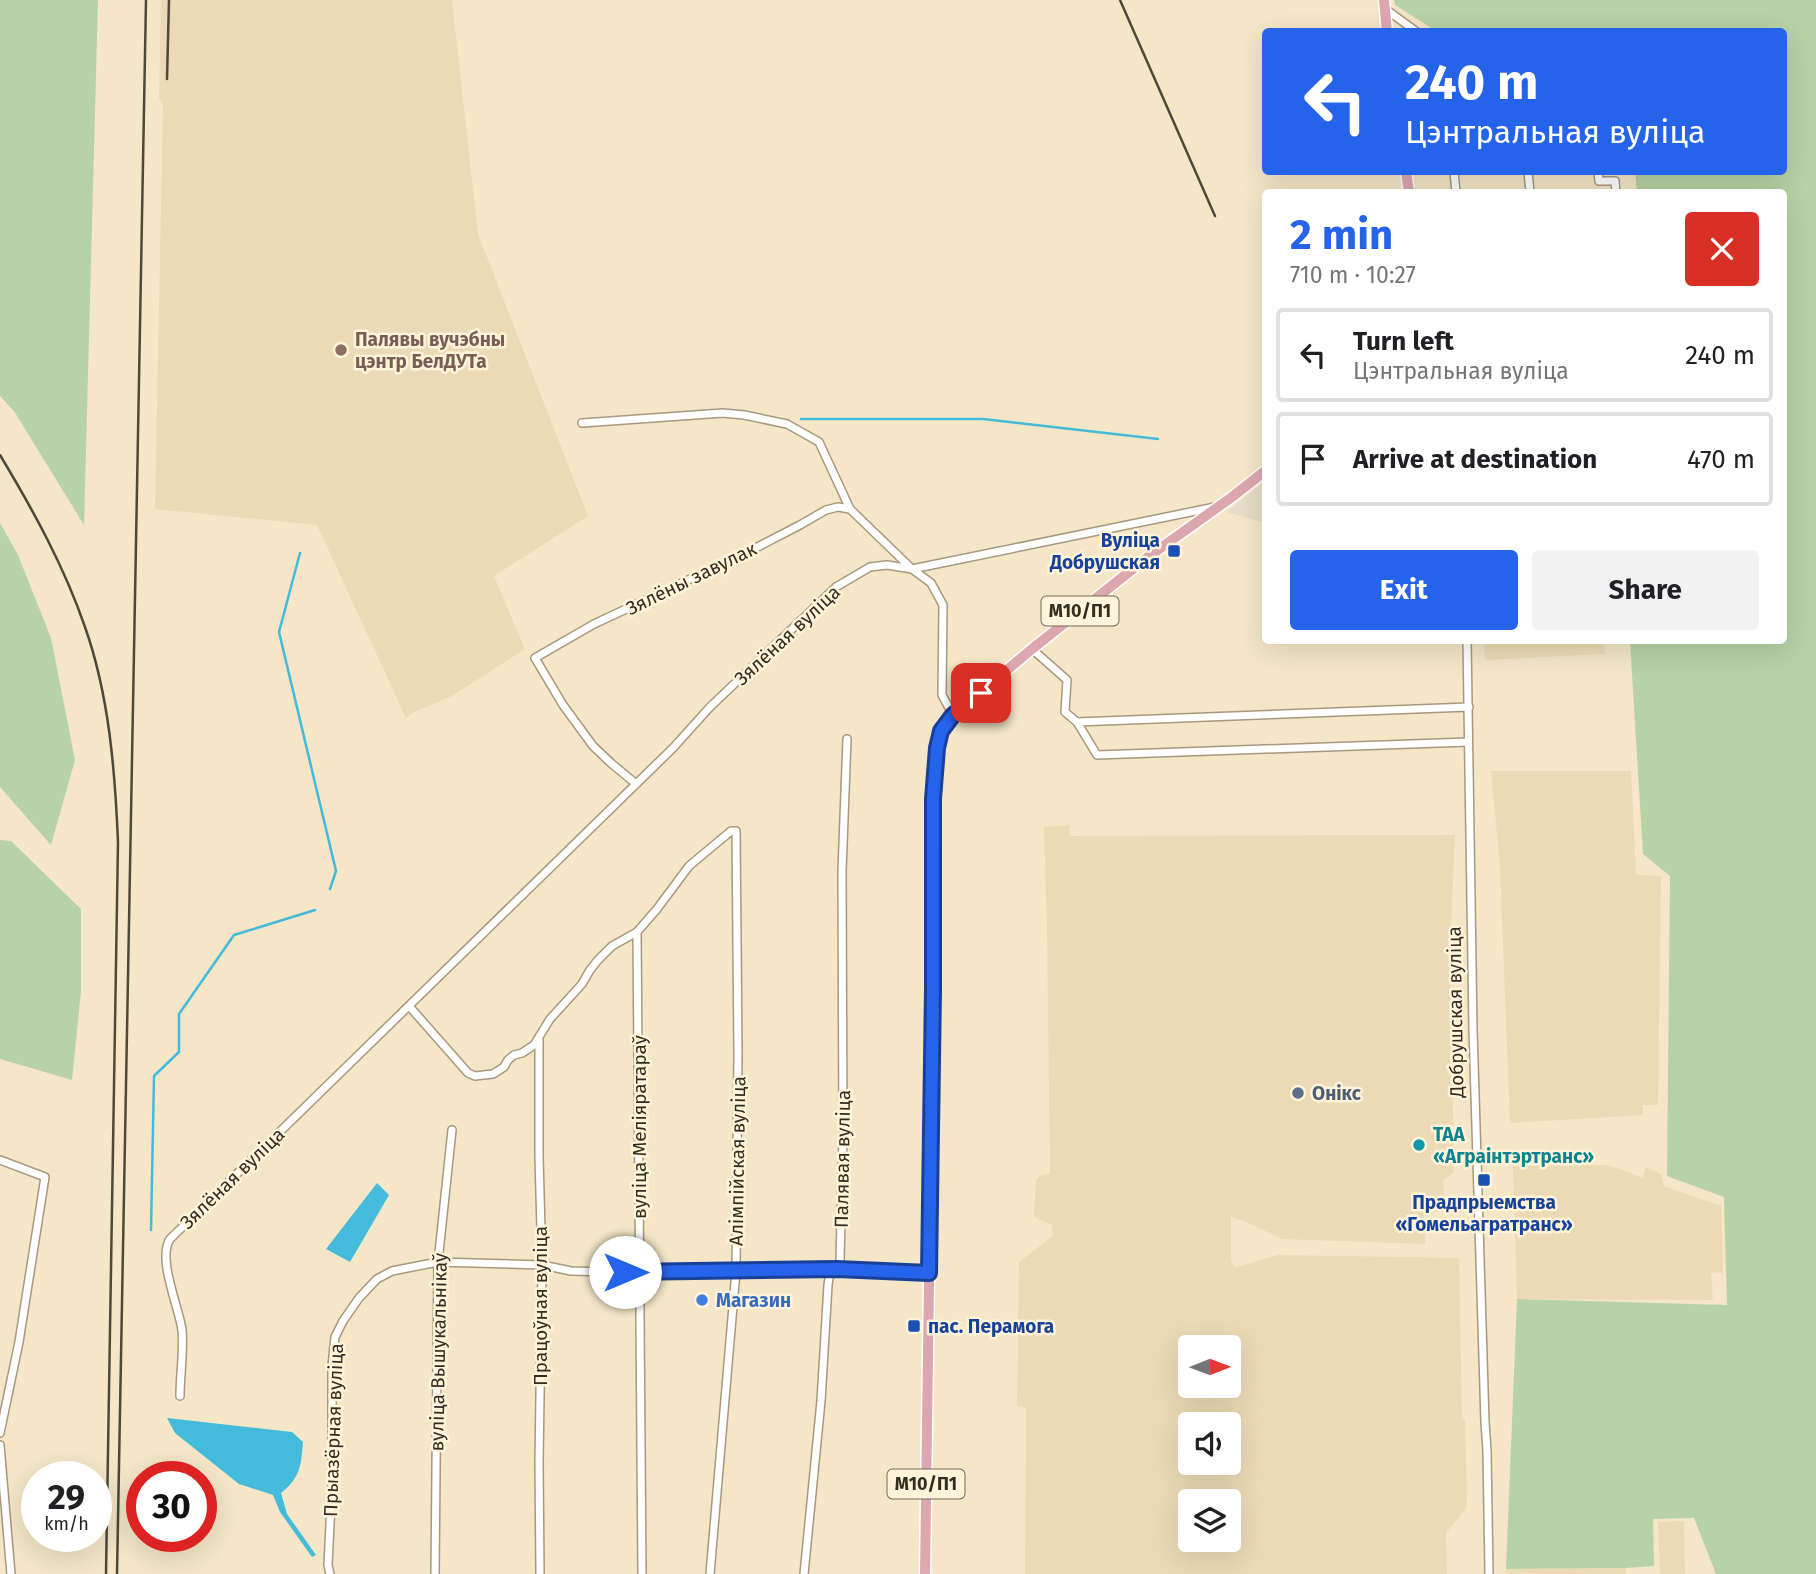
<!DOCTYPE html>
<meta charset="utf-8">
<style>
:root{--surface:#fff;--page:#f2f2f2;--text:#202124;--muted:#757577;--line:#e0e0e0;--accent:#2563eb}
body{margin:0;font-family:"Fira Sans",sans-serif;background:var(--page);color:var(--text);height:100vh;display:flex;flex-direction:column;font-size:26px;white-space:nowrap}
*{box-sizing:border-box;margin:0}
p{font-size:23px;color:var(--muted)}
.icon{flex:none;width:38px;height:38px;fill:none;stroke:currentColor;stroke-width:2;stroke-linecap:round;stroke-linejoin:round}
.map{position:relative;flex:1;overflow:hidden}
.details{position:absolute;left:1262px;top:189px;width:525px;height:455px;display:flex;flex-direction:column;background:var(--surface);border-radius:7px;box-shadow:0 7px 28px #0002}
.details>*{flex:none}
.guide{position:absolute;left:1262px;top:28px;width:525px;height:147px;border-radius:7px;box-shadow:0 7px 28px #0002;background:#2563eb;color:#fff;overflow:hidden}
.needle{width:46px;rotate:89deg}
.fabs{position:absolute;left:1178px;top:1335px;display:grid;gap:14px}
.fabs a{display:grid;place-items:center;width:63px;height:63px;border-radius:7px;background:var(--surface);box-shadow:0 7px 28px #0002;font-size:35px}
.speed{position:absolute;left:21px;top:1461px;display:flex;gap:14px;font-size:35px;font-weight:700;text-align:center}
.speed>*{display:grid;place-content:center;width:91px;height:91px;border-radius:50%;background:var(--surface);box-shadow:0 7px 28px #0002;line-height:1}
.speed small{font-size:18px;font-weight:400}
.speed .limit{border:10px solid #d22;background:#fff;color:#111}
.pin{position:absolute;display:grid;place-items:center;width:60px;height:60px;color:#fff;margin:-30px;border-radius:14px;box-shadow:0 4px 10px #0006}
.me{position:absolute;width:77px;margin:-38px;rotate:90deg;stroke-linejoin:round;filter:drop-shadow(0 0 5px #0008)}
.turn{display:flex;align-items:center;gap:24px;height:147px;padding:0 28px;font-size:32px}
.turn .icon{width:91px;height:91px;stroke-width:2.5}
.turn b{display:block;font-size:49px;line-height:60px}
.round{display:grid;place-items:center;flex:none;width:74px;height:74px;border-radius:7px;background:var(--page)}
.overview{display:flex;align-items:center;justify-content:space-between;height:119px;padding:0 28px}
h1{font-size:42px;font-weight:700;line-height:52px;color:var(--accent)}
.primary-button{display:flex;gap:14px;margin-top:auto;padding:14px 28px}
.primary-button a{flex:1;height:80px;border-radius:7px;background:var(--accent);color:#fff;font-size:28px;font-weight:700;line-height:80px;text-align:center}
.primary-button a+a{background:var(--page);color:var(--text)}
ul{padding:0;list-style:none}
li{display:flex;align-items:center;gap:21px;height:94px;margin:0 14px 10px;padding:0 14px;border:4px solid var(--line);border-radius:7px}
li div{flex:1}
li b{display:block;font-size:26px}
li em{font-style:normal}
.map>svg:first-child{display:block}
.commercial{fill:#e7dcc7}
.built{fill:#ebdab5;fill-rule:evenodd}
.green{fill:#b7d2a5}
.water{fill:#44bbda}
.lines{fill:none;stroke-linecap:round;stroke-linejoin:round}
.stream{stroke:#44bbda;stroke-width:2.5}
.minor-casing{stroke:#a7997d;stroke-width:10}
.primary-casing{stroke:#fff;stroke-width:13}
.minor{stroke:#fff;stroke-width:7}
.primary{stroke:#dda7b0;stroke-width:10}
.rail{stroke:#4e4839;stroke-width:2.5}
.route-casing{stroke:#184099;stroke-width:18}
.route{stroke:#2563eb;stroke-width:12}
.education-dot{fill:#8d6e63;stroke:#fff3da;stroke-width:2.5}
.transit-dot{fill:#1a4fb4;stroke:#fff3da;stroke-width:2.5}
.service-dot{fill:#5c6f8a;stroke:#fff3da;stroke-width:2.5}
.culture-dot{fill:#0f9aa8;stroke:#fff3da;stroke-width:2.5}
.shop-dot{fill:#3f7fe0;stroke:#fff3da;stroke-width:2.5}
.labels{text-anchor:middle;stroke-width:5;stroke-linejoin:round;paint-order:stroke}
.shield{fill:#fff3da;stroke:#706858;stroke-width:2}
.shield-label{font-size:18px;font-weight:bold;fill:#322d21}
.education-label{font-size:19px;font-weight:bold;fill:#785e54;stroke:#fff3da;text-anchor:start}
.transit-label{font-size:19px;font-weight:bold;fill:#164399;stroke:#fff3da;text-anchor:end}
.street-label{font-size:19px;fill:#322d21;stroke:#fff3da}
.service-label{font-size:19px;font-weight:bold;fill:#4e5e75;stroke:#fff3da;text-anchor:start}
.culture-label{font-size:19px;font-weight:bold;fill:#0d838f;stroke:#fff3da;text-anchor:start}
.shop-label{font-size:19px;font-weight:bold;fill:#366cbe;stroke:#fff3da;text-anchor:start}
</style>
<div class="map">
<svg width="1816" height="1574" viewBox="0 0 1816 1574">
<rect width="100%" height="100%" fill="#f4e6c7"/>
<path class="commercial" d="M1265,481V523L1227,512Z"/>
<g class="built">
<path d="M161,0H452L478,234L588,516L494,576L525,649L452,696L416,711L406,718L317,525L155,509L163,105L159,98Z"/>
<path d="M1484,641H1604L1605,654L1485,660Z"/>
<path d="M1491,771H1631L1636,875L1661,876L1658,1105H1643V1115L1510,1123L1500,867Z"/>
<path d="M1069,825L1070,836L1455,835L1450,949L1454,1172L1443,1180L1444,1211L1424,1212L1425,1244L1282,1239L1244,1221L1231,1217V1260L1234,1268L1278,1255L1459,1258L1462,1419H1465L1467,1507L1446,1533L1447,1574H1025L1026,1408L1017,1406L1019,1262L1053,1236L1052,1225L1034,1217L1036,1180L1041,1175L1050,1174L1047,928L1044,827ZM1190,1348H1228V1386H1190ZM1190,1424H1228V1463H1190ZM1190,1502H1228V1540H1190Z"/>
<path d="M1608,1165L1643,1178L1646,1167L1661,1174L1664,1186L1721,1206L1723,1273L1711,1272L1713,1300L1517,1299L1513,1166Z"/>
<path d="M1684,1521L1685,1574H1660L1658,1522Z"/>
<path d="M1626,1568V1574H1506V1569Z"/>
</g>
<g class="green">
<path d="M0,0H98L84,525L14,411L0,396Z"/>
<path d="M1394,0H1816V1574H1716L1694,1518L1653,1519L1654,1566L1626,1568L1506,1569L1517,1299L1727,1305L1724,1197L1667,1176L1670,876L1643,854L1630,641L1783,640V192H1637L1635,172H1783V32L1436,31L1395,5Z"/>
<path d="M0,523L18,555L51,638L75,760L51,845L0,787Z"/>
<path d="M0,840L11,841L81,909V991L72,1080L0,1059Z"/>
</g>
<g class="water">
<path d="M377,1183L389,1195L350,1262L326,1249Z"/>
<path d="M167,1418L292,1432L303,1442C301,1466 300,1478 281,1493L287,1514L316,1555L312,1557L280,1512L273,1495L239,1484L175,1433Z"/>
</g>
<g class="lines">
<g class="stream">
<path d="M801,419H983L1158,439"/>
<path d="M300,553L279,632L336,871L330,889"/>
<path d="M151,1230L154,1076L179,1052V1014L234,935L315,910"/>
</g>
<g class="minor-casing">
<g id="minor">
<path d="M1384,8L1417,32"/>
<path d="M1454,172L1456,192"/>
<path d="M1528,172L1530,192"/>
<path d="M1598,172L1599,181H1615L1616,192"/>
<path d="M582,423L723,413L744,415L787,424L819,442L850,509"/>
<path d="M1467,640L1473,1029L1485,1422L1487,1451L1489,1574"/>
<path d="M1032,649L1067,680L1065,712L1077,722L1469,707"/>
<path d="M1077,722L1097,755L1468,742"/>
<path d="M635,783L612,764L593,746L563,705L535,658L594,624L748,552L800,525L826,510L838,507L850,509L912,569L931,583L943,605L942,695L953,715"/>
<path d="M637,932L642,1574"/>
<path d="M409,1006L468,1073L475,1076L493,1074L504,1067L508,1060L514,1055L522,1053L534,1045L550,1019L582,984L590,970L598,960L612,946L637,932L657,909L689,866L731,831H736L738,1053L736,1271L710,1574"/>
<path d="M539,1039V1157L542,1265L539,1462L540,1574"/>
<path d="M0,1160L45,1177L19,1342L0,1433"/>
<path d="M180,1396C180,1375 184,1351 182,1330C179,1307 157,1259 170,1239L673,748L710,707L836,587L870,567L887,565L912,569L1215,507"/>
<path d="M0,1445L11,1574"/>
<path d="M330,1574L328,1565L332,1484V1366L335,1337L343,1321L359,1298L377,1279L392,1271L438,1262L542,1265L571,1271L610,1272L837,1269L929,1273"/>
<path d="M435,1574L438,1262L452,1130"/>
<path d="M804,1574L821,1401L828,1285L830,1272L837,1269L840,1260L843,1137L842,871L847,739"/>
</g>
</g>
<g class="primary-casing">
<g id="primary">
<path d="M1384,0L1387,32"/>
<path d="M1406,172L1409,192"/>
<path d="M925,1574L933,989L934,799L937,748L941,731L953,715L1032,649L1148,557L1232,497L1265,471"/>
</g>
</g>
<use href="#minor" class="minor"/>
<use href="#primary" class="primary"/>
<g class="rail">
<path d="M1120,0L1215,216"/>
<path d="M167,79L169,0"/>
<path d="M0,455C33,510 64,566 85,627C109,695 115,770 118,842L106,1574"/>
<path d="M117,1574L146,0"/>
</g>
</g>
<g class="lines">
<g class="route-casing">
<path id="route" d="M625,1272L837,1269L929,1273L933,989V799L937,748L941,731L953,715L981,693"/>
</g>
<use href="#route" class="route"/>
</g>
<circle class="education-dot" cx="341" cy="350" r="7"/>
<g class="transit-dot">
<rect x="1167" y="544" width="14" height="14" rx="3.5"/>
<rect x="1477" y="1173" width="14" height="14" rx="3.5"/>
<rect x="907" y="1319" width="14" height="14" rx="3.5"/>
</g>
<circle class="service-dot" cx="1298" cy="1093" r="7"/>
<circle class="culture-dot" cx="1419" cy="1145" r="7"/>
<circle class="shop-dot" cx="702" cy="1300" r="7"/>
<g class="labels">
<g class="shield">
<rect x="1041.5" y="596.5" width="77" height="29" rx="5"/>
<rect x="887.5" y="1469.5" width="77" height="29" rx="5"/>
</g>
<g class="shield-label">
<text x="1080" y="617">М10/П1</text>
<text x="926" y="1490">М10/П1</text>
</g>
<g class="education-label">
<text x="355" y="346">Палявы вучэбны<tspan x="355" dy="22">цэнтр БелДУТа</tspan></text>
</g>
<g class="transit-label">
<text x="1160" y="547">Вуліца<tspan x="1160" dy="22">Добрушская</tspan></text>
<text x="1484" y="1209" text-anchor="middle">Прадпрыемства<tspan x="1484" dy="22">«Гомельагратранс»</tspan></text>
<text x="928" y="1333" text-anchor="start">пас. Перамога</text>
</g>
<g class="street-label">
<text transform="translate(691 578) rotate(-26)" y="7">Зялёны завулак</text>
<text transform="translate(787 635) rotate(-43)" y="7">Зялёная вуліца</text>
<text transform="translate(1455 1012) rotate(-91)" y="7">Добрушская вуліца</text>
<text transform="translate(639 1127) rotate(-90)" y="7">вуліца Меліяратараў</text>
<text transform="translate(842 1159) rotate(-89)" y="7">Палявая вуліца</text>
<text transform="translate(737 1161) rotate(-89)" y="7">Алімпійская вуліца</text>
<text transform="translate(232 1178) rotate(-44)" y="7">Зялёная вуліца</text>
<text transform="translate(540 1306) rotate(-90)" y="7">Працоўная вуліца</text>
<text transform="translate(438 1352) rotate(-89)" y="7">вуліца Вышукальнікаў</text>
<text transform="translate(333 1430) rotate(-88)" y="7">Прыазёрная вуліца</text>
</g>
<g class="service-label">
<text x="1312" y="1100">Онікс</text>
</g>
<g class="culture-label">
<text x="1433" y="1141">ТАА<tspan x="1433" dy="22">«Аграінтэртранс»</tspan></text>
</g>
<g class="shop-label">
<text x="716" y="1307">Магазин</text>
</g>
</g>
</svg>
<div class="fabs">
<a><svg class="needle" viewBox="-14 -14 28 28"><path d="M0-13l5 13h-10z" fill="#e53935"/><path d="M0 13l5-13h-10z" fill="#757577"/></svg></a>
<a><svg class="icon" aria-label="sound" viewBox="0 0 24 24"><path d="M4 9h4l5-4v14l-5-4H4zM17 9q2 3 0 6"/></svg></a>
<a><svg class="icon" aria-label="layers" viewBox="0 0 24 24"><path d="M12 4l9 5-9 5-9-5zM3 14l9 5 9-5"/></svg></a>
</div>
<div class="speed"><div>29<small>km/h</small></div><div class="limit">30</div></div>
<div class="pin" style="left:981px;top:693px;background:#d93025"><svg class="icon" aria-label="arrive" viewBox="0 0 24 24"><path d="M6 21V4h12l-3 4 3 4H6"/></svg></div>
<svg class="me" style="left:625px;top:1272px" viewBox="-20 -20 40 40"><circle r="19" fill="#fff"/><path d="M0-13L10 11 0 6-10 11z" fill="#2563eb"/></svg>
<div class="guide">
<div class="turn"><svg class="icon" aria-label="left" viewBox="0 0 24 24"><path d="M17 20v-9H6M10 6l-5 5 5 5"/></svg><div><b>240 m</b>Цэнтральная вуліца</div></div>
</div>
<section class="details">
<div class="overview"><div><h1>2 min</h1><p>710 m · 10:27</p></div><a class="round" style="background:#d93025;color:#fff"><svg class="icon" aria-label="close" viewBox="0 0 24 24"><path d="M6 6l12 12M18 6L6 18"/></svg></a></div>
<ul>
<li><svg class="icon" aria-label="left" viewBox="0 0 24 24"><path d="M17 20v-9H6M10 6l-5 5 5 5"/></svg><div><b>Turn left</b><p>Цэнтральная вуліца</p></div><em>240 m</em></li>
<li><svg class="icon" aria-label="arrive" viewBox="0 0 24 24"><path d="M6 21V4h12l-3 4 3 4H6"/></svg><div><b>Arrive at destination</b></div><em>470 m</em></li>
</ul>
<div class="primary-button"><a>Exit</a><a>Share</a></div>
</section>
</div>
